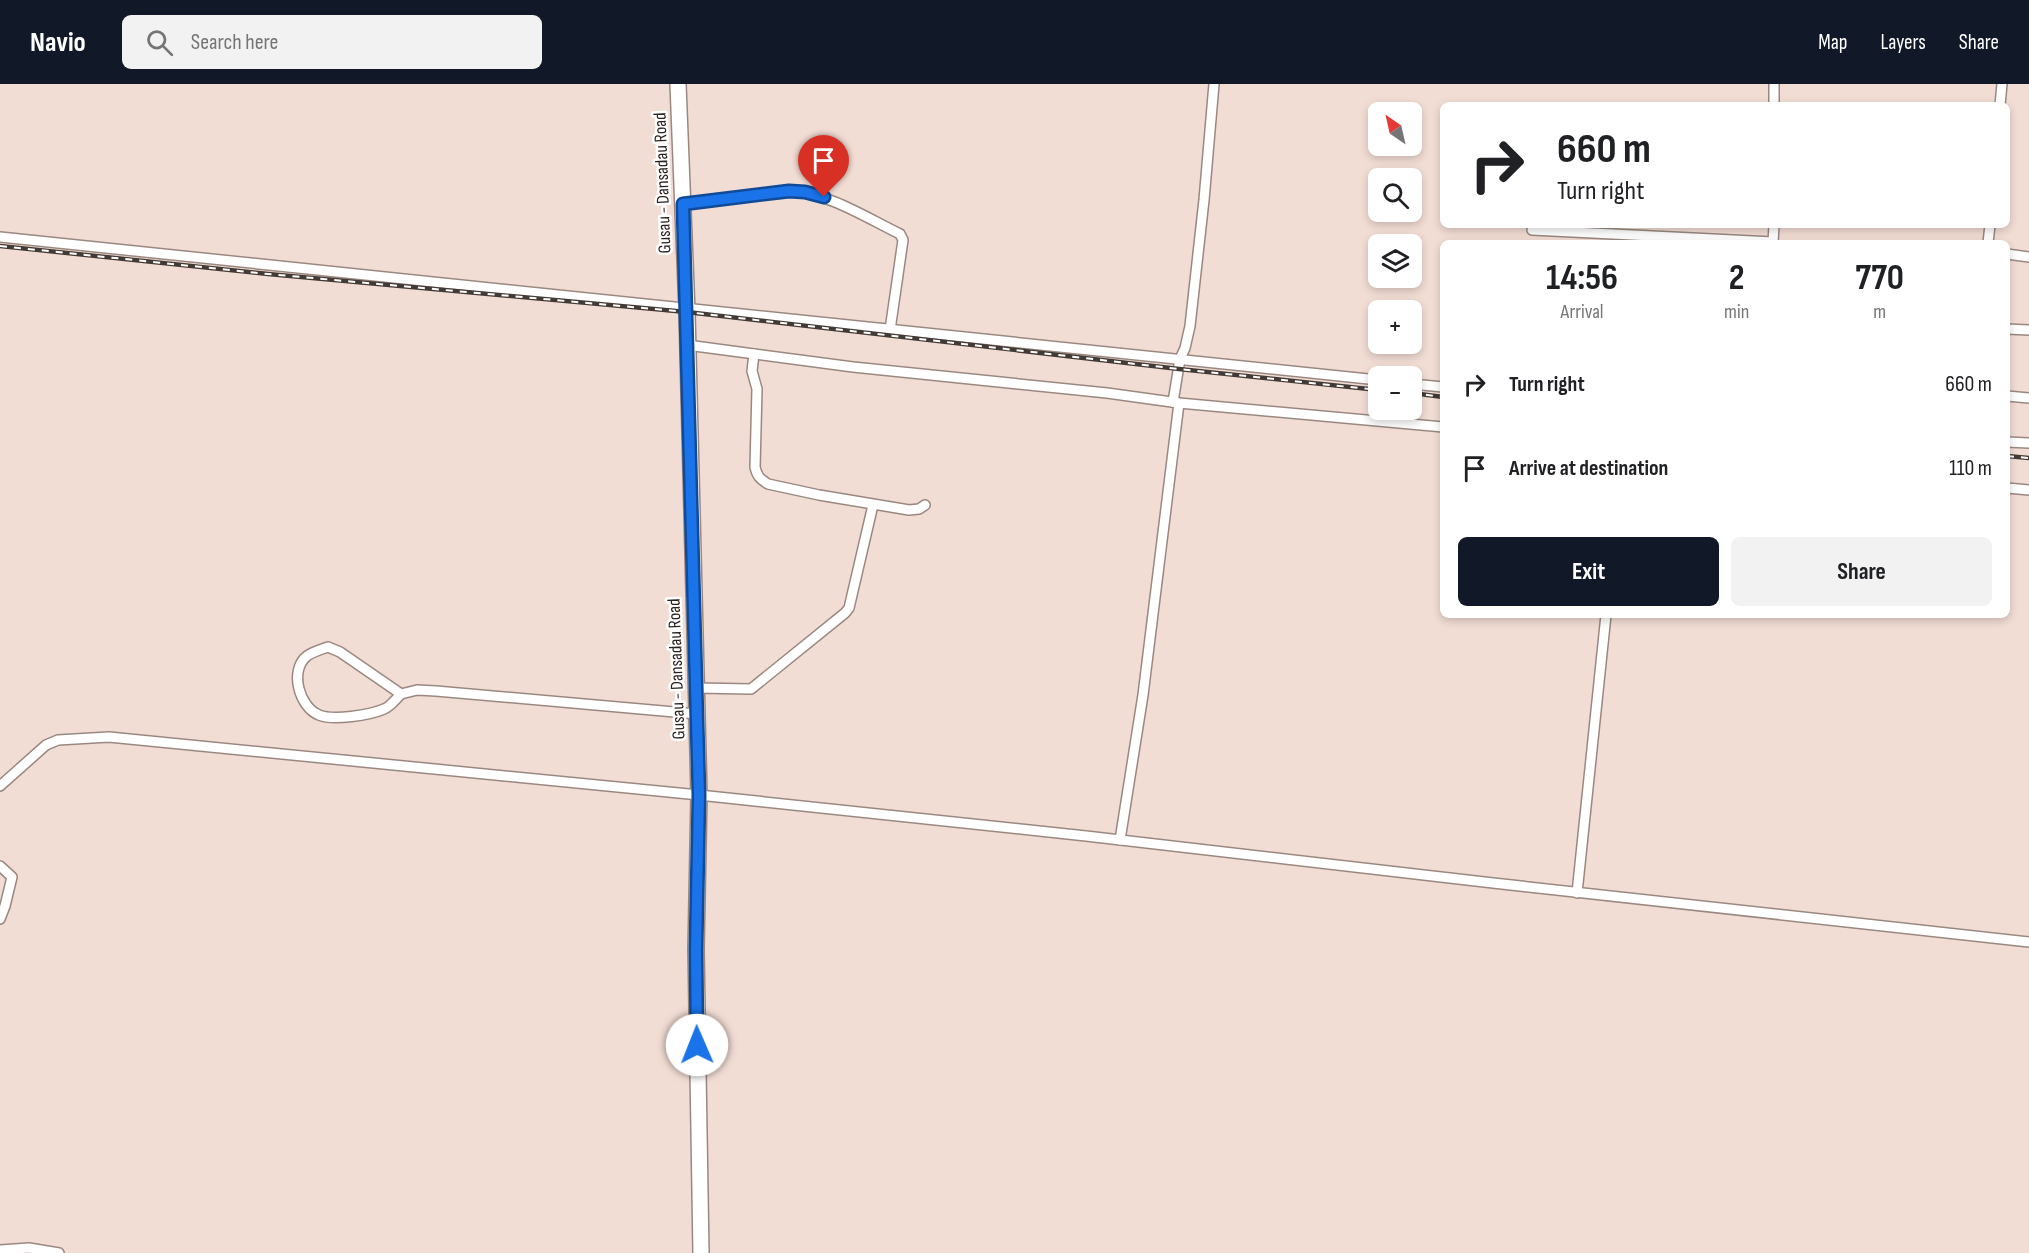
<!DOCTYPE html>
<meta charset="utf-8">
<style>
:root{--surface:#fff;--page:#f2f2f2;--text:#202124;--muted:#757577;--accent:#111827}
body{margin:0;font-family:"Sofia Sans Condensed",sans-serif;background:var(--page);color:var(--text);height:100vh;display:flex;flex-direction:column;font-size:22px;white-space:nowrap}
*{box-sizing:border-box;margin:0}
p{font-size:20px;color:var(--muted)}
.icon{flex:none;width:33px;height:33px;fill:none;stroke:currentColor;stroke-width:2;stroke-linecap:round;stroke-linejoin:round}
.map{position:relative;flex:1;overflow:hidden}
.drawer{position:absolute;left:1440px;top:156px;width:570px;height:378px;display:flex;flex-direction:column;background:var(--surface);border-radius:9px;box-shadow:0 3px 9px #0003}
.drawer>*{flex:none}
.top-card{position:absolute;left:1440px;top:18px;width:570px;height:126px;border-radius:9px;box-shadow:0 3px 9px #0003;background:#fff;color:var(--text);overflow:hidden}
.needle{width:39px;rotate:326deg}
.fabs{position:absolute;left:1368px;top:18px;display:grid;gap:12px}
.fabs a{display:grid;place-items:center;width:54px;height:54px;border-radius:9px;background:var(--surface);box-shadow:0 3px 9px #0003;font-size:30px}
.pin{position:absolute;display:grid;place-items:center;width:51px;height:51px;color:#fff;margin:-62px -26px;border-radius:50% 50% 50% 0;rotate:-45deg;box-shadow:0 0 6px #0007}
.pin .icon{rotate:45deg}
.me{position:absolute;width:66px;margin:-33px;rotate:359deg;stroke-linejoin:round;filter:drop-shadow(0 0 4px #0008)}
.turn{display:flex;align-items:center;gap:21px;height:126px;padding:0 18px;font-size:27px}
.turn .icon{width:78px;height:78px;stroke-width:2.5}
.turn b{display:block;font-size:42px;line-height:51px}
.eta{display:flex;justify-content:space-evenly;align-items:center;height:102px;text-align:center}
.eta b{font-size:36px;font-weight:700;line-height:42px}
.primary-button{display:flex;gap:12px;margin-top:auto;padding:12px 18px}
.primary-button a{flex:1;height:69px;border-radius:9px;background:var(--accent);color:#fff;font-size:24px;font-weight:700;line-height:69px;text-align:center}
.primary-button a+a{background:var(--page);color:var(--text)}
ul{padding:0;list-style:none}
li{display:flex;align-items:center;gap:18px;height:84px;padding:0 18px}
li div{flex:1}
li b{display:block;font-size:22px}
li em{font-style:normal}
header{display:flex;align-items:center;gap:36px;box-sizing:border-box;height:84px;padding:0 30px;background:var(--accent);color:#fff}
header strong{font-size:28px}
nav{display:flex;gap:33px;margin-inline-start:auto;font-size:21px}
.search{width:420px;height:54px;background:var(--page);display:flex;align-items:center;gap:15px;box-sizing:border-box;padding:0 21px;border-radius:9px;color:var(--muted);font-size:22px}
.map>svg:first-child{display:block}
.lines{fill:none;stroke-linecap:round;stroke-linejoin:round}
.minor-casing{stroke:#9a8880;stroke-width:12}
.primary-casing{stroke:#9a8880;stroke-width:18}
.minor{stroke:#fff;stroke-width:9}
.primary{stroke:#fff;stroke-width:15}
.rail-casing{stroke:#433a36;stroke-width:4.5}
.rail{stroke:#fff;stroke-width:2;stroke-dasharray:7;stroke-linecap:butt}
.route-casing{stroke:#114b97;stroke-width:15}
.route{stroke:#1a73e8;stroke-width:10}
.labels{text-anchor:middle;stroke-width:5;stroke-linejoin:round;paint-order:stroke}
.street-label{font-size:18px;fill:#29221e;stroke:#fff}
</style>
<header>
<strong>Navio</strong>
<div class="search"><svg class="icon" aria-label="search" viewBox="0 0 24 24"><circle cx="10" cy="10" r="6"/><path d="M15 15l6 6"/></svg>Search here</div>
<nav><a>Map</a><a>Layers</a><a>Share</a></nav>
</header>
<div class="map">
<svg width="2029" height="1169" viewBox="0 0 2029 1169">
<rect width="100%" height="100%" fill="#f2ddd4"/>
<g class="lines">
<g class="minor-casing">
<g id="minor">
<path d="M1774,0V21"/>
<path d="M2000,21L2002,0"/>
<path d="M683,120L789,107C829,109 865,133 900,150L903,156L890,246"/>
<path d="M1532,146L1773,158"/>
<path d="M0,153L1378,296"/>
<path d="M1773,159L1774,141"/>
<path d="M1988,159L1990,141"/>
<path d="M2007,170L2029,173"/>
<path d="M2007,245L2029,246"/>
<path d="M687,261L853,283L1107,309L1179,319L1443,343"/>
<path d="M754,270L752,287L757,305L755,383C757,392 760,395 768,400L819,411L909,426L919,425L925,421"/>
<path d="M1412,300L1443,303"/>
<path d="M2007,312L2029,314"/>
<path d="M1173,318L1180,275L1185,264L1190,242L1204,116L1214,0"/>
<path d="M2007,358L2029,359"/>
<path d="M2007,404L2029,406"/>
<path d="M328,563L340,568L401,610C396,615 390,623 384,625C370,631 333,637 319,631C299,623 289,586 307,572C312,568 322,565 328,563Z"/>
<path d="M696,604L751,605L845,529L849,524L873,421"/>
<path d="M401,610L417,606L436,607L697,630"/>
<path d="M0,702L46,661L58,656L109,653L699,711L1086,752L1493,799L2029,858"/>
<path d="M1120,756L1143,611L1179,319"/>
<path d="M0,782L12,793L5,822L0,835"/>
<path d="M1577,809L1606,531"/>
<path d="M0,1166L29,1164L59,1169"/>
</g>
</g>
<g class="primary-casing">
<path id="primary" d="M678,0L687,228L699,711L696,865L701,1169"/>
</g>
<use href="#minor" class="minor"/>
<use href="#primary" class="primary"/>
<g class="rail-casing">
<g id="rail">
<path d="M0,162L268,190L687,228L1179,285L1378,306"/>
<path d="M1412,309L1443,313"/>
<path d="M2007,372L2029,374"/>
</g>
</g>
<use href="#rail" class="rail"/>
</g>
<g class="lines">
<g class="route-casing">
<path id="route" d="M697,961L696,865L699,711L683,120L789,107L805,108L824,113"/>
</g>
<use href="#route" class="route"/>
</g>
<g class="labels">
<g class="street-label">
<text transform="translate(662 99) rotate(-92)" y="6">Gusau - Dansadau Road</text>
<text transform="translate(676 585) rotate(-92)" y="6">Gusau - Dansadau Road</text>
</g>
</g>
</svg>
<div class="fabs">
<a><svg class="needle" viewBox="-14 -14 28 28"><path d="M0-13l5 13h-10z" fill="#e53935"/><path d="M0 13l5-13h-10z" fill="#757577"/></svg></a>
<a><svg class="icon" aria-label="search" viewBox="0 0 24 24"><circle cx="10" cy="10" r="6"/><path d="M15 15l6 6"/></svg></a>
<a><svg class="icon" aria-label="layers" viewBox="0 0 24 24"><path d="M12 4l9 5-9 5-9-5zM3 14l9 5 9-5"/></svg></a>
<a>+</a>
<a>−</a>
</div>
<div class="pin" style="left:824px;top:113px;background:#d93025"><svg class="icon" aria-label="arrive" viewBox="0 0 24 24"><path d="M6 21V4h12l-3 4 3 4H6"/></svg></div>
<svg class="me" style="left:697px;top:961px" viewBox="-20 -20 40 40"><circle r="19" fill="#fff"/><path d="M0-13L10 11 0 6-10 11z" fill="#1a73e8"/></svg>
<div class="top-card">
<div class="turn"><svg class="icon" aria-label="right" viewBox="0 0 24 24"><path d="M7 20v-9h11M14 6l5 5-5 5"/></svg><div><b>660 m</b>Turn right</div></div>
</div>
<section class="drawer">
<div class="eta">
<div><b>14:56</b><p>Arrival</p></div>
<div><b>2</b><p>min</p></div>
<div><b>770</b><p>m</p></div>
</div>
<ul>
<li><svg class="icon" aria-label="right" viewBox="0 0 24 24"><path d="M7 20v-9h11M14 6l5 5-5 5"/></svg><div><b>Turn right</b></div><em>660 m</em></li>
<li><svg class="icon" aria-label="arrive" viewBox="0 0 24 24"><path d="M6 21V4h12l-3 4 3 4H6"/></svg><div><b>Arrive at destination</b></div><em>110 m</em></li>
</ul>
<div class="primary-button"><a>Exit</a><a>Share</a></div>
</section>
</div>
